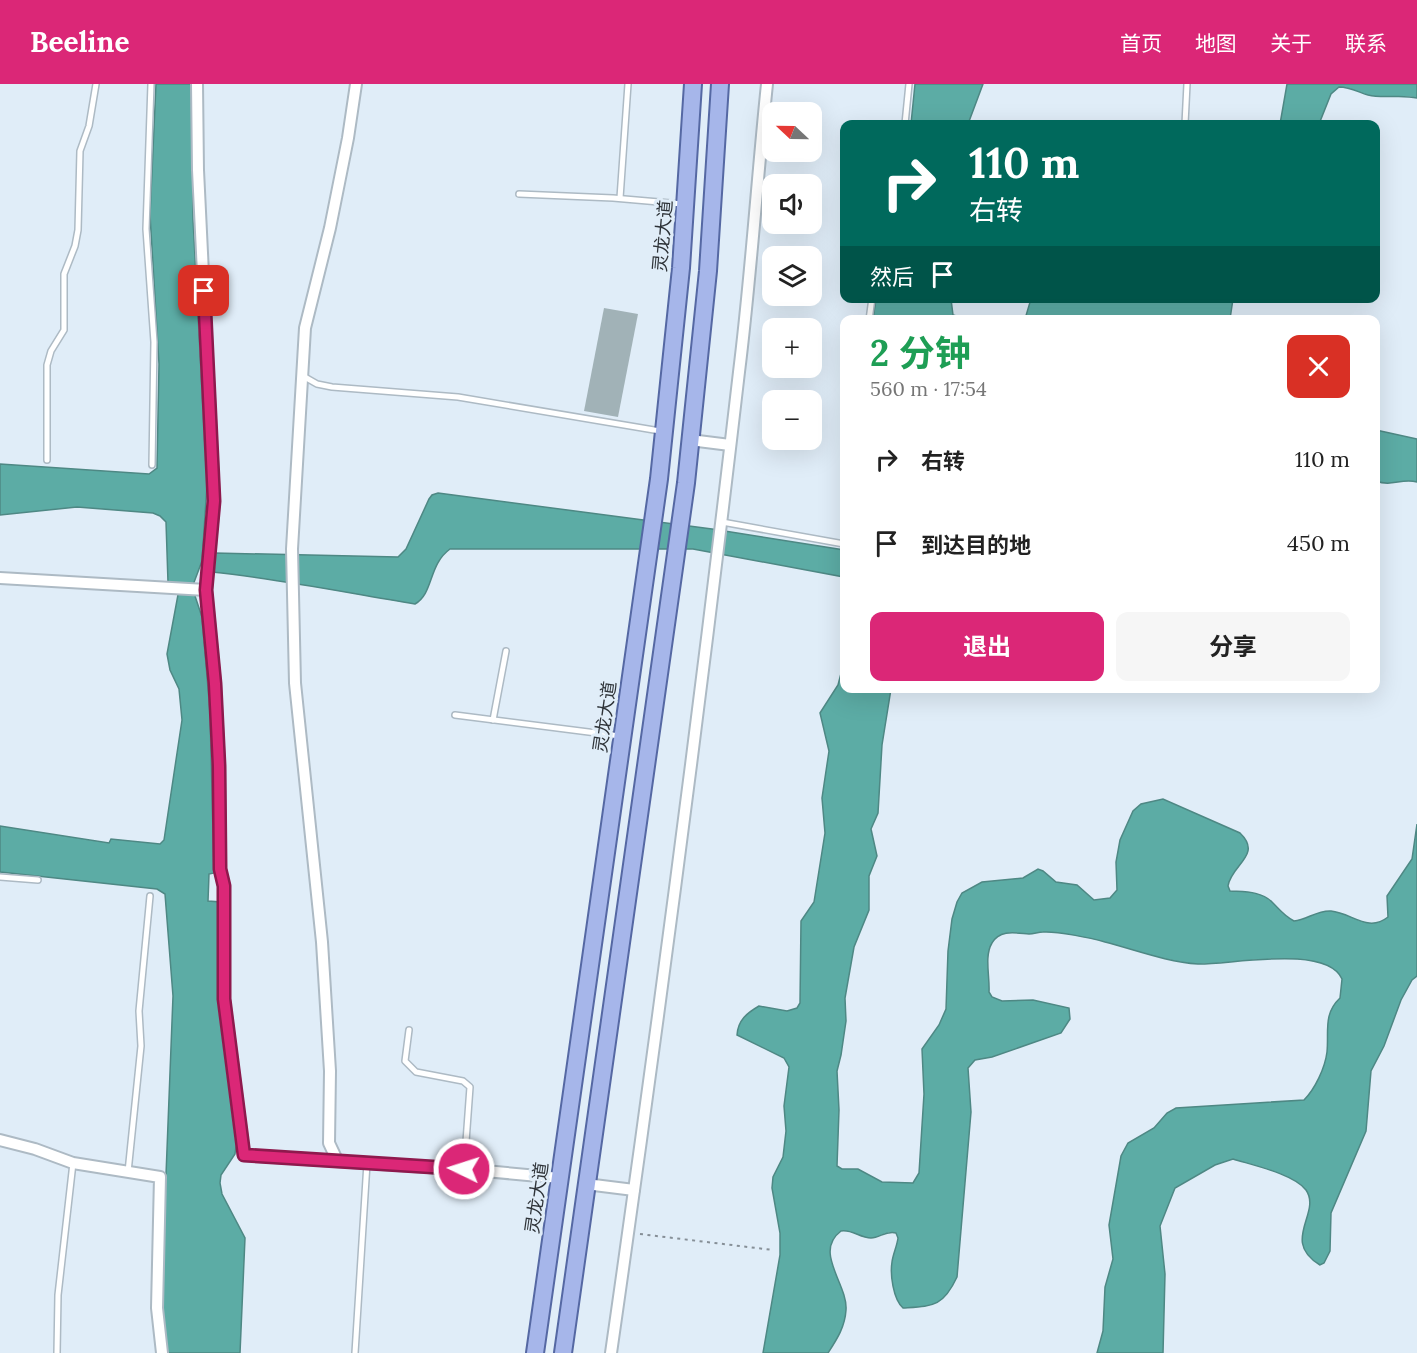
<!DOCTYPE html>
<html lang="zh">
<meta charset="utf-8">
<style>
:root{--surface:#fff;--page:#f6f6f6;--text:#222;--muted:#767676;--accent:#db2777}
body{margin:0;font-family:Lora,"Noto Sans SC",serif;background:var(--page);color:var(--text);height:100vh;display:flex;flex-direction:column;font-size:22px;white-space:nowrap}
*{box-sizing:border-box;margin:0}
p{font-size:20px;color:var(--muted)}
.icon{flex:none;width:33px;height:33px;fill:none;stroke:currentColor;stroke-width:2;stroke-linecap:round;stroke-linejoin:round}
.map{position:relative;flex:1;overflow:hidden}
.panel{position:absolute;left:840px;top:231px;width:540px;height:378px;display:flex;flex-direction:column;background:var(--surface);border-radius:12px;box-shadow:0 6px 24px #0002}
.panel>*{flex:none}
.top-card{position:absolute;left:840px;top:36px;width:540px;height:183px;border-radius:12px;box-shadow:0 6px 24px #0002;background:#00695c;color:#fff;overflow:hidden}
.needle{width:39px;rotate:292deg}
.fabs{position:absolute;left:762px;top:18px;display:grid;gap:12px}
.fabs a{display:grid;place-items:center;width:60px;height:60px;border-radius:12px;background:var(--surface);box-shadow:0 6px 24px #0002;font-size:30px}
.pin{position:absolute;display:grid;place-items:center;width:51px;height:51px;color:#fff;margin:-26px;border-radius:12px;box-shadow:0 3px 9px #0006}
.me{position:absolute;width:66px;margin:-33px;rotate:274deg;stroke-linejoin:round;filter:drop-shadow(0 0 4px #0008)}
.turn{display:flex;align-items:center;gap:21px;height:126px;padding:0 30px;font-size:27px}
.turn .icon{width:78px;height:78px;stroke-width:2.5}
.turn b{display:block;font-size:42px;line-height:51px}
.then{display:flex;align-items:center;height:57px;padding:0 30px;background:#0003;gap:12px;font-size:22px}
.round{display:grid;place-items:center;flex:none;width:63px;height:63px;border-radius:12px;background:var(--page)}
.headline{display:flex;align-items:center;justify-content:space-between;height:102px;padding:0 30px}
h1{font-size:36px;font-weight:700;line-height:45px;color:#1e9e55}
.cta{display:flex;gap:12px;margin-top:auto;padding:12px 30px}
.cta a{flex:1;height:69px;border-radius:12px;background:var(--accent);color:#fff;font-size:24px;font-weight:700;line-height:69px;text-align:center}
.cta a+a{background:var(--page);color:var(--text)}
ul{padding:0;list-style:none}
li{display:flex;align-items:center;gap:18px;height:84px;padding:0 30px}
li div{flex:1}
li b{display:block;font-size:22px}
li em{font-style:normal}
header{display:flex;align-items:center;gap:36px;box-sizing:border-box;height:84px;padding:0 30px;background:var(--accent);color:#fff}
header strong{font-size:28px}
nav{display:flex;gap:33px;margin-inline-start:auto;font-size:21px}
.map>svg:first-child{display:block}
.water{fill:#5caca5;stroke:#4e8884;stroke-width:1.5}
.building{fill:#a1b2b7}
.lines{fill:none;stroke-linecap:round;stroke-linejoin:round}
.lane-casing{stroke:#adbac4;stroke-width:8}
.street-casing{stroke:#adbac4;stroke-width:14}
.primary-casing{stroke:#5568a3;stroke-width:20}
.path{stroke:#868f97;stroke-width:2;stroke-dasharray:3 4.5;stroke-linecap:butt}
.lane{stroke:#fff;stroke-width:5}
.street{stroke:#fff;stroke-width:10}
.primary{stroke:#a6b6ea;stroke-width:16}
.route-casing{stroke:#8e194d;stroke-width:15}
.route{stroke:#db2777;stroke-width:10}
.labels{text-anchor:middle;stroke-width:6;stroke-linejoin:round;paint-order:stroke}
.street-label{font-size:18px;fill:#2e3338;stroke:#e0edf8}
</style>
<header>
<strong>Beeline</strong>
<nav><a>首页</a><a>地图</a><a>关于</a><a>联系</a></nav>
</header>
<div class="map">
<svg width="1417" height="1269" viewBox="0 0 1417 1269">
<rect width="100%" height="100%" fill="#e0edf8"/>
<g class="water">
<path d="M156,0H192L193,135L207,401L202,477L193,501L194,509L202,533L210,628L214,789L209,790L208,817L221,818L219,893L237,1054L235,1070L221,1091L220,1099L222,1110L245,1154L240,1269H166L161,1219L173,912L165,810L157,805L0,788V742L109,759L111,755L160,760L164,756L182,636L179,605L170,586L167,570L180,500L168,498L166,438L160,432L153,429L77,423L0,431V380L149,390L157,384L159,280L150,131Z"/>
<path d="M915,0H983L968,40H911Z"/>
<path d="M1287,0H1417V14C1401,10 1384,15 1368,11C1358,8 1350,3 1339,3L1331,10L1319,40H1280Z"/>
<path d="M876,215H951L953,231L967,235H873Z"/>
<path d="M1031,215V214L1233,215L1230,235L1109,236L1096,232L1081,235H1025Z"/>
<path d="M1376,346L1417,355V398C1401,394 1392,403 1376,397Z"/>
<path d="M438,409L712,445L844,466V493L693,465H450C428,481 434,509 415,520C347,509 280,495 212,488L215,469L398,473L406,465L429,415L432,411Z"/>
<path d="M844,578V604L891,605L882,661L878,729L871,745L877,772L869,792V826L854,863L845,914L846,937L841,971L837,987L839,1026L837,1082L842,1085H858L882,1098L913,1099L919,1089L924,1010L922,965L939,941L946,925L948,867L952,835L957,818L962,809L982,798L1023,794L1038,785L1043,787L1056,798L1077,801L1094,816L1110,814L1117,806L1116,778L1120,756L1133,727L1141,720L1163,715L1240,749C1263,771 1231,781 1228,802L1230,807C1245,808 1261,807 1272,818C1280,826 1284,832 1294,837C1307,836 1317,826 1331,827C1352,829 1368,849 1388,833L1387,812L1412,775L1417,740V892L1412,896L1401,916L1384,962L1371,987L1366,1047L1331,1129L1330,1167L1324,1179L1320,1181C1280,1157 1322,1129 1306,1106C1294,1090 1252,1081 1233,1075L1215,1081L1175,1104L1160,1142L1165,1190L1163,1269H1097L1103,1247L1105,1203L1113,1175L1109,1141L1121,1072L1128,1059L1154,1044L1167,1029L1176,1024L1304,1016C1315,1005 1325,984 1327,968C1329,947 1323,930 1340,914L1342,895C1326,860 1229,881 1198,880C1167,878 1136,866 1105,858C1091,854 1057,847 1043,848C1038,848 1034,850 1029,850C1016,849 1000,845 992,859C984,872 990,893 989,908L992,913L1002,917L1033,916L1069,924L1070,935L1061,949L992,973L975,976L968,984L971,1028L957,1193C943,1223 933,1222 903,1224C893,1215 890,1190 892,1178C893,1170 897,1162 898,1154L896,1149C886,1146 880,1154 871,1154C860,1154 852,1145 841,1147C813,1168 848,1200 846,1226C845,1243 837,1255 828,1269H763L780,1171V1149L772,1104L773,1093L783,1073L786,1047L784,1022L789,983L784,974L737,951C738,936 747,929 759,922L787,927L797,924L800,919L801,837L814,818L825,749L822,714L829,667L820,629L838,601Z"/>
</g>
<path class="building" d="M604,224L638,230L618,333L584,327Z"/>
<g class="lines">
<g class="lane-casing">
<g id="lane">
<path d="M151,0L146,145L154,258L152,381"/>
<path d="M905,40L909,0"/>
<path d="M1185,40L1187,0"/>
<path d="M519,110L613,114L682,120"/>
<path d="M620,114L628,0"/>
<path d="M869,236L872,214"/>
<path d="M303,292L317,300L332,303L458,313L660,347"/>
<path d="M47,376V281L51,267L64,246V190L75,162L78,146L80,67L89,42L96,0"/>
<path d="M722,438L844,460"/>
<path d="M455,631L620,652"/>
<path d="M493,636L506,567"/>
<path d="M0,793L38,796"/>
<path d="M409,946L405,977L416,988L463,997L470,1003L464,1085"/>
<path d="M128,1088L141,962L139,927L150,812"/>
<path d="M57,1269L58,1211L73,1079"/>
<path d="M355,1269L367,1079"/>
</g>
</g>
<g class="street-casing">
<g id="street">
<path d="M197,0L198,86L214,417L206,506L215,600L219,682L220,785L224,802V915L244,1071L474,1086L560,1094"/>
<path d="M690,356L730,361"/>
<path d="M0,494L206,506"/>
<path d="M0,1056L35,1065L73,1079L160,1093L157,1224L162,1269"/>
<path d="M337,1076L329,1059L330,987L322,858L295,599L292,465L305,244L330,144L348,54L356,0"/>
<path d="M586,1100L634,1106"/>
<path d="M611,1269C658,942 701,615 739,288C751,192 757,96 767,0"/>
</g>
</g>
<g class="primary-casing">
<g id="primary">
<path d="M535,1269L659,395L681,184L693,0"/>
<path d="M563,1269L686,399L708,187L720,0"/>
</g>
</g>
<path class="path" d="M640,1150L773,1166"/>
<use href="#lane" class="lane"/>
<use href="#street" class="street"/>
<use href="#primary" class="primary"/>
</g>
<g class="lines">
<g class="route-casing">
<path id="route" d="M204,207L214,417L206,506L215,600L219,682L220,785L224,802V915L244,1071L464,1085"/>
</g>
<use href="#route" class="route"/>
</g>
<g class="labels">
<g class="street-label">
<text transform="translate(663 152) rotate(-85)" y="6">灵龙大道</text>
<text transform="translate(605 633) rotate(-82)" y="6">灵龙大道</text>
<text transform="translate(537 1114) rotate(-82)" y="6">灵龙大道</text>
</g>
</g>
</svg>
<div class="fabs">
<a><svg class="needle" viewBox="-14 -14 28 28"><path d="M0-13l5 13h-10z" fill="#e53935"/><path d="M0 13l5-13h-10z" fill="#767676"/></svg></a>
<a><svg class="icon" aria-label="sound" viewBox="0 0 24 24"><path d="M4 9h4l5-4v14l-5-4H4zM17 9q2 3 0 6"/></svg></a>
<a><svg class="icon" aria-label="layers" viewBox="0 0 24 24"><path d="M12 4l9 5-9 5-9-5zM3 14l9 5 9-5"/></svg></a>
<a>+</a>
<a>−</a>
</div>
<div class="pin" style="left:204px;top:207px;background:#d93025"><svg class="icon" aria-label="arrive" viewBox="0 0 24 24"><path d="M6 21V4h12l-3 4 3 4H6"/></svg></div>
<svg class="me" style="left:464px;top:1085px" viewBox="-20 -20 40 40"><circle r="17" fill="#db2777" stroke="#fff" stroke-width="3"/><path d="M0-11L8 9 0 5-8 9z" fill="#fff"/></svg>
<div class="top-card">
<div class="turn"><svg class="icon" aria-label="right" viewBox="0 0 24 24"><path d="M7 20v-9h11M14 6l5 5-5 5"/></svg><div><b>110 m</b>右转</div></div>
<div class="then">然后<svg class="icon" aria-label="arrive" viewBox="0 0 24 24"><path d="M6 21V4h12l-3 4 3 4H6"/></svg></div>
</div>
<section class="panel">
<div class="headline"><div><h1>2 分钟</h1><p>560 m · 17:54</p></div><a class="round" style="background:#d93025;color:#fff"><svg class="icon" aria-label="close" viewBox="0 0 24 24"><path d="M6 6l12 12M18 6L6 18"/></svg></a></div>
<ul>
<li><svg class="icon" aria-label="right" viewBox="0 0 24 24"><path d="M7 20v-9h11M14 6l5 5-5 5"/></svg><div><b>右转</b></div><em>110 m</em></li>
<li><svg class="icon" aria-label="arrive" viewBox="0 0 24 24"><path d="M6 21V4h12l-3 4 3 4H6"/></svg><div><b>到达目的地</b></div><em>450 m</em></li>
</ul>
<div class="cta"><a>退出</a><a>分享</a></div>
</section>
</div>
